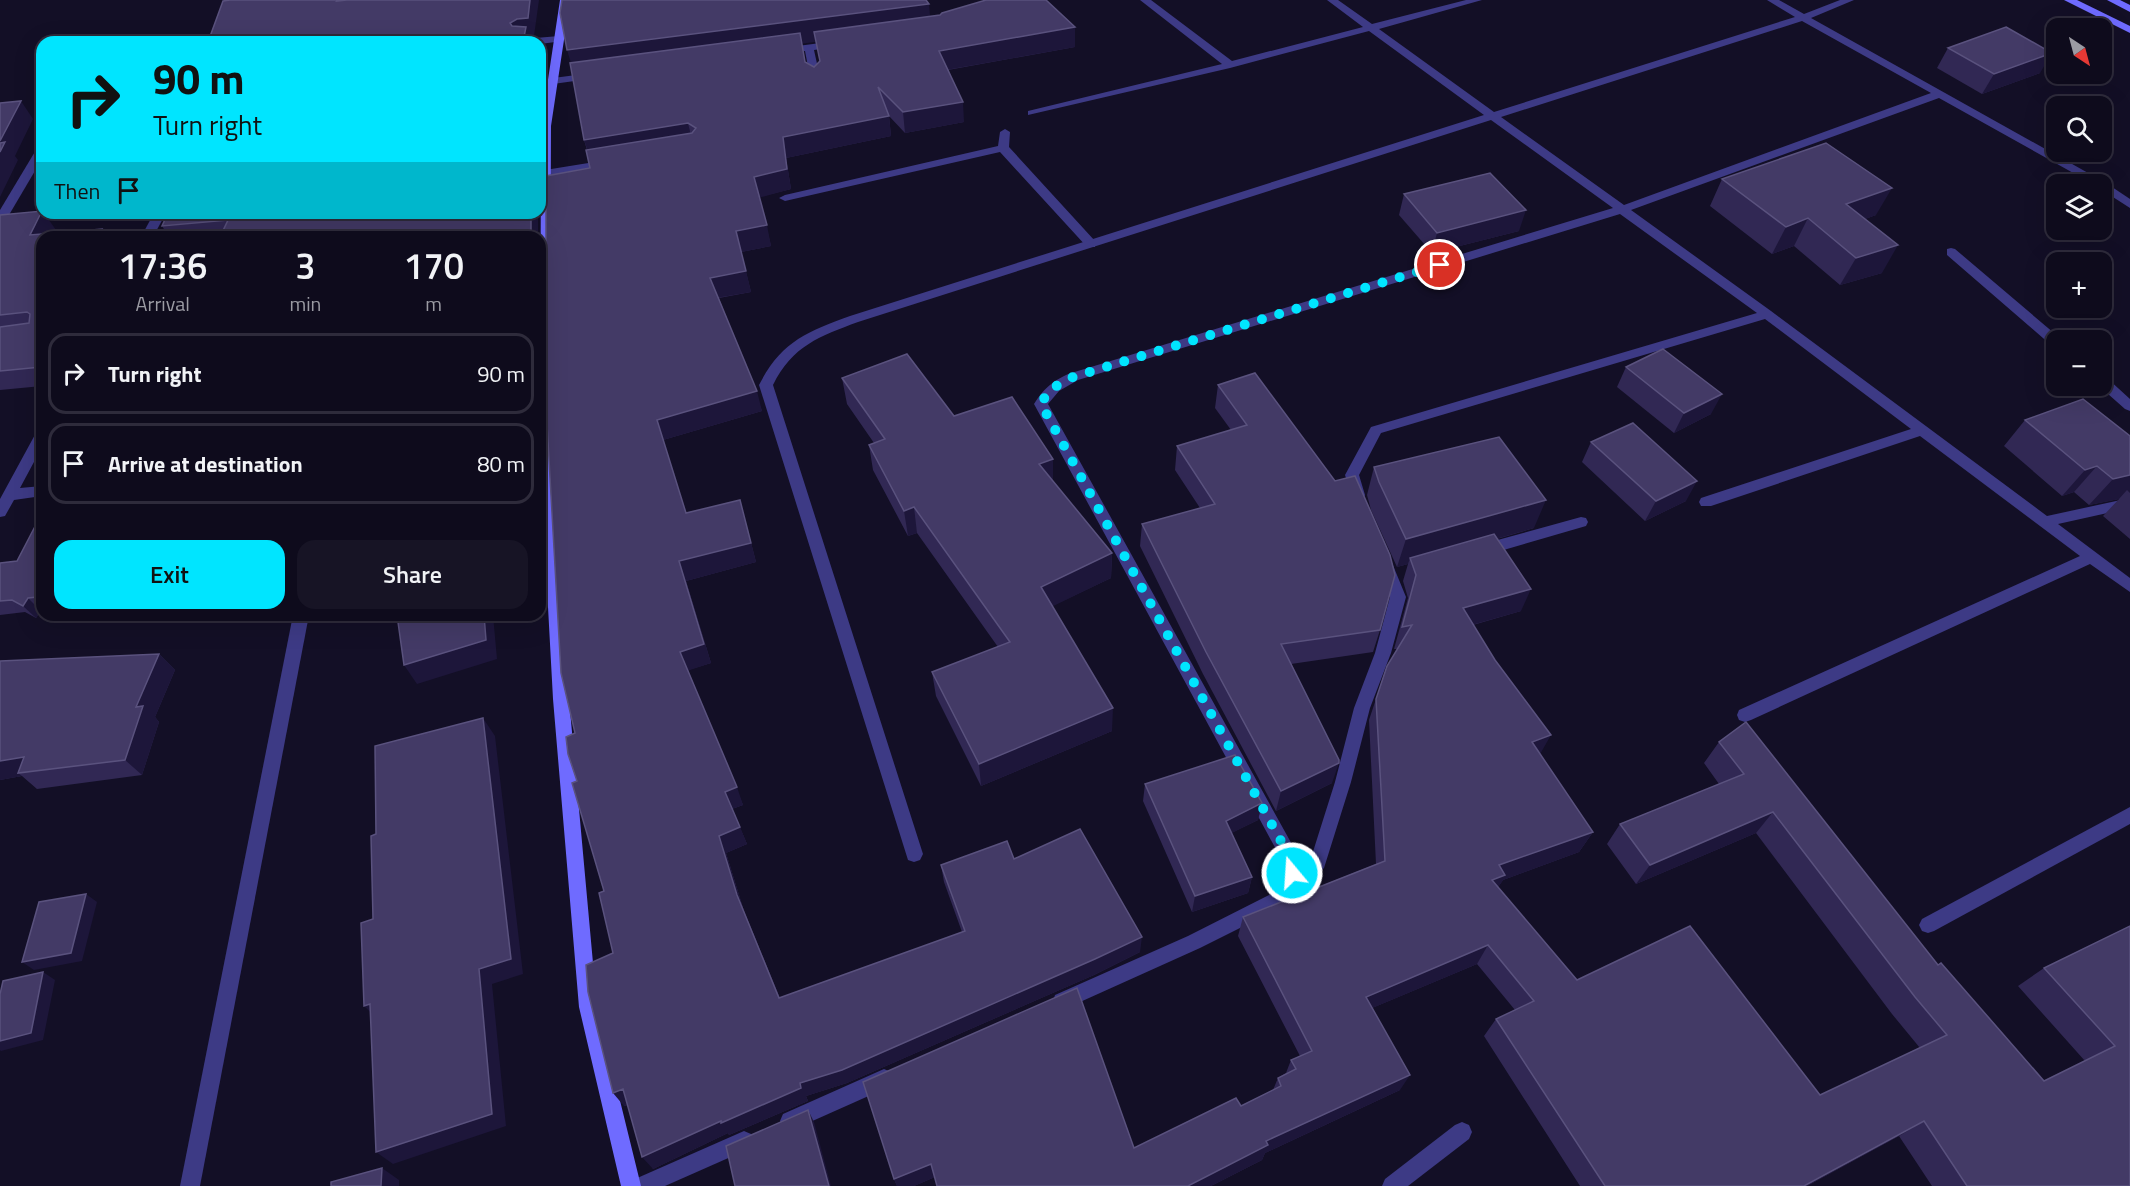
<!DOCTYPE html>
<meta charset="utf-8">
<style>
:root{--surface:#0e0b1c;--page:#171425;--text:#f1f3f6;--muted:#9b9ba3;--line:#2e2b3b;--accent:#00e5ff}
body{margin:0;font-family:"Titillium Web",sans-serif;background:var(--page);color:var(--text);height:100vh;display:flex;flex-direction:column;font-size:22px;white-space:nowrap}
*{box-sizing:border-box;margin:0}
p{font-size:20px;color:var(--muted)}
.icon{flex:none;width:33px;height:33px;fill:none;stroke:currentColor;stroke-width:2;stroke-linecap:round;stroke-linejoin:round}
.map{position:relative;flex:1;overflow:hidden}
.side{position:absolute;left:36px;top:231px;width:510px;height:390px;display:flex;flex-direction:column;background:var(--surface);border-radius:18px;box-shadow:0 6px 24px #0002,0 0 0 2px var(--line)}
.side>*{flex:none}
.hud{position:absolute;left:36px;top:36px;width:510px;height:183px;border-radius:18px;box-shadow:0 6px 24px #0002,0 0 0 2px var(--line);background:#00e5ff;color:#111;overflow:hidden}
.needle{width:39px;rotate:144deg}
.buttons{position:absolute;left:2046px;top:18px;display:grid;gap:12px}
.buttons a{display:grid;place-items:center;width:66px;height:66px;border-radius:12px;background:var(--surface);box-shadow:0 6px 24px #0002,0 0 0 2px var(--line);font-size:30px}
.pin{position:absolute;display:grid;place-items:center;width:51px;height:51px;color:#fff;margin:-26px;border:3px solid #fff;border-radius:50%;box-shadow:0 2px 6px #0007}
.me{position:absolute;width:66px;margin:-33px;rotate:342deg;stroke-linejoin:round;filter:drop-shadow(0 0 4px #0008)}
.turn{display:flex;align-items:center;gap:21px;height:126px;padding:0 18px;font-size:27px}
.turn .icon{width:78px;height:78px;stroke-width:2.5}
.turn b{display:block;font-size:42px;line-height:51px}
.then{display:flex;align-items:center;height:57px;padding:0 18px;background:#0003;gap:12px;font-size:22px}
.eta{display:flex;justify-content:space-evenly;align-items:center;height:102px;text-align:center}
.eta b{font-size:36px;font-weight:600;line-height:42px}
.primary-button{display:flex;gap:12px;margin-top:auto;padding:12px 18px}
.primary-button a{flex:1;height:69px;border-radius:18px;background:var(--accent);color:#111;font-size:24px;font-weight:600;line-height:69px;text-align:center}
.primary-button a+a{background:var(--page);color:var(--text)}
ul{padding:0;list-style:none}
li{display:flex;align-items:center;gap:18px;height:81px;margin:0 12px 9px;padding:0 6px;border:3px solid var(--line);border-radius:18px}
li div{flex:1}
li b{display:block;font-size:22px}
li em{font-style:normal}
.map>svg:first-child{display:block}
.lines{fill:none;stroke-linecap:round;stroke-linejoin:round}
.lane{fill:#3d3a85;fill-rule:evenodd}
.street{fill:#3d3a85;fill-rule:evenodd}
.secondary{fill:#6f6bff;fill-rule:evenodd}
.wall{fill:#312854;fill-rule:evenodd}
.shaded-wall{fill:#1d163a}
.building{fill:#433a66;stroke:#5a527e;stroke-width:1.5}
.route{stroke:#00e5ff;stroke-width:10;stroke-dasharray:0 18}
</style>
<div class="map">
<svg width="2130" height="1186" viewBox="0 0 2130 1186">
<rect width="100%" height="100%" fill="#130f26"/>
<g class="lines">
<path class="lane" d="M1005,129L1010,132L1009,147L1095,241V247H1087L1000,152L785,201L779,198L785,195L998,146L1000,132Z"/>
<g class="street">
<path d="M1140,0H1151L1232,61L1363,27L1327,0H1338L1372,24L1466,0H1482L1379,29L1494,112L1795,17L1767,0H1779L1804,14L1840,0H1854L1811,18L2106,183L2130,199V208L2102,190V184H2093L1939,98L1631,210L1771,311L2047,516L2130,498V508L2058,524L2130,578V592L2090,564L1751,720L1745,722L1739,720L1737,715L1739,710L2080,556L1920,436L1711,506H1701L1699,502L1701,498L1911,429L1765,319L1381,433L1359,475L1365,495L1363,499H1353L1345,475L1371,427L1757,313L1620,214L1078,380L1059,391L1048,404L1299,857L1301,867L1311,858L1335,782L1354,708L1375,653L1390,597L1378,562L1380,558H1390L1406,597L1391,653L1370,708L1351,782L1324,868L1288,904L1200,948L1069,1007L1062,1010L1055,1007L1053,1001L1055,995L1188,936L1275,892L1284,864L1034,404C1043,389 1053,381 1068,374L1613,208L1491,120L858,322C820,336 792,346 773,385L923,854L920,860L914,862L908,860L759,385C781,342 806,332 850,316L1484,115L1369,31L1230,68L1028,115V111L1222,64ZM1802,21L1931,93L1624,205L1501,117Z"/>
<path d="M559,36L563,37V41L540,44L519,42L524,39Z"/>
<path d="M836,41L841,44L840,46L814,50L821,82L816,85L811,82L805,51L782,54L777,51L782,48Z"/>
<path d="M592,73L597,76L596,78L553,84L548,81L553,78Z"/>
<path d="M42,147V159L6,220L0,224V210L36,150Z"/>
<path d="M607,160L611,161V165L545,176L540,174L541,171L545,170Z"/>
<path d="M154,213H166L153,237H141Z"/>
<path d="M1951,248L1955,249L2061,339V340H2056V346L2051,345L1947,255V249Z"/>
<path d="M2102,376L2107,378L2130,399V411L2125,409L2099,386H2102Z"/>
<path d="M42,429V447L20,488L42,486V496L14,500L5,516L0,517V499L37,431Z"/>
<path d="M1581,517L1586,518L1588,522L1586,526L1483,556L1478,554L1476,550L1478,546L1483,544Z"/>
<path d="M293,615H309L200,1186H180Z"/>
<path d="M2130,807V824L1934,931L1928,933L1922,931L1919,925L1922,919Z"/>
<path d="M884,1069L891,1072L894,1079L891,1086L790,1131L783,1128L780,1121L783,1114Z"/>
<path d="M1462,1122L1469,1125L1472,1132L1469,1139L1408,1186H1382L1385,1179L1455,1125Z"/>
<path d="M744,1131L751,1134L754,1141L751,1148L665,1186H632L635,1179Z"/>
</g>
<g class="secondary">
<path d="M560,0H570L551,126L550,373L552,427L569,699L597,1007L641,1186H621L579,1007L553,699L540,460L541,126Z"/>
<path d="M2064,0H2077L2130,26V33Z"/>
<path d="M2107,0H2120L2130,5V12Z"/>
</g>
</g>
<g class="wall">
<path d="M930,16L1075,47L948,70L964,122L905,133L889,116L891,136L786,158L791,189L759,197L771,246L741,252L751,292L719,298L762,411L663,440L686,513L740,500L756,562L686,581L711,663L688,670L743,805L732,809L747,844L726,853L744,911L780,998L962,932L944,882L941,865L1014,859L1140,952L1094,975L847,1083L806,1096L808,1101L729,1135L728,1133L653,1169L628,1105L624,1106L613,953L604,891L577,781L575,733L590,168L587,150L584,140L571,63ZM816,41L820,62L814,67L805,62L802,43Z"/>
<path d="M1948,48L2040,73L1982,94L1937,68Z"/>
<path d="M1722,179L1876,215L1865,219L1882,273L1840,285L1794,246L1772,254L1710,206Z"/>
<path d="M1404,194L1519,231L1432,253L1399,215Z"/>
<path d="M168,213H538V237H169L162,226Z"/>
<path d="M0,215L56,230L54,233L102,229L107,237H42V386L0,390Z"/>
<path d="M1626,367L1711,414L1674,433L1617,387Z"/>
<path d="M1255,373L1380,630L1373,652L1291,664L1332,783L1276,811L1203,674L1140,546L1142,524L1200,508L1175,470L1177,446L1231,430L1215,408L1218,385Z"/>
<path d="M842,378L954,416L1053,481L1112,553L1111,578L1052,606L1112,731L981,786L936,696L932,672L998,647L917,533L908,536L873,470L869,445L874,443L847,404Z"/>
<path d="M2025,420L2130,436V539L2103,516L2119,499L2089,505L2074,492L2062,496L2004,446Z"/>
<path d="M1591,442L1686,501L1645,521L1582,462Z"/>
<path d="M1374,467L1534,528L1497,539L1521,611L1473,625L1540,754L1593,832L1579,852L1503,880L1498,887L1577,980L1820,1095L1920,1048L1892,1014L1756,833L1636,884L1607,844L1620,824L1719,784L1704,763L1719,742L1938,965L2044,1081L2085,1061L2018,986L2044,968L2130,926V1186H1932L1899,1136L1807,1186H1580L1484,1036L1496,1019L1515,1010L1477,964L1372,1008L1400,1090L1265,1153L1262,1160L1211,1186H937L935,1177L914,1186H897L894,1179L1134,1148L1241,1106L1273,1090L1278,1078L1286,1073L1291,1060L1300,1056L1238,936L1243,917L1376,864L1369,720L1387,666L1398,649H1394L1408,598L1403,581L1408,564L1397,567L1371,510L1367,495Z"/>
<path d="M42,513V611H41L36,618L25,612L0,615V563L17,561Z"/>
<path d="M159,654L175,670L155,717L159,722L142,775L37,789L22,776L0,780V661Z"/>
<path d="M1145,784L1262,803L1258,820L1231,833L1252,877L1248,893L1192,912L1143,801Z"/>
</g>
<g class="shaded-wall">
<path d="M530,0H539L534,36H529L531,42H523L510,23Z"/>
<path d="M929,4L931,27L574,73L567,50Z"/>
<path d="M1075,27V47L940,71L939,51Z"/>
<path d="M2052,53L2040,73L1982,94L1994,74Z"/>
<path d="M21,101L33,119L15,156L18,160L0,197V141Z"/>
<path d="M963,102L964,122L905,133L903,112Z"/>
<path d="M889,116L891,136L786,158L791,189L758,198L754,177L783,137Z"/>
<path d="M688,123L693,144L591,160L584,140Z"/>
<path d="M1892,188L1876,215L1831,232L1846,204Z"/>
<path d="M1526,210L1519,231L1432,253L1437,233Z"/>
<path d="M42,213H44L56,230L52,237L30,235Z"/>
<path d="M344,213H354L360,224L343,220Z"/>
<rect x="531" y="213" width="7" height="24"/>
<path d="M1808,218L1794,246L1772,254L1786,227Z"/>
<path d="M767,225L771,246L741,252L736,231Z"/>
<path d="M102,229L107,237H98Z"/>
<path d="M1898,245L1882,273L1840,285L1856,258Z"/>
<path d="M746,271L751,292L716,298L710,278Z"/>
<path d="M757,391L762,411L663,440L657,420Z"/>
<path d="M1722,394L1711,414L1674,433L1684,413Z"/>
<path d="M1053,459V485L1039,464Z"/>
<path d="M2097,466L2074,492L2062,496L2085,470Z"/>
<path d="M2130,475V493L2127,490L2119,499L2089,505L2113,479Z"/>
<path d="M1697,481L1686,501L1645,521L1656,501Z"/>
<path d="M740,500L756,562L686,581L711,663L687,671L680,652L679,561Z"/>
<path d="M1546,500L1534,528L1412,563L1410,558L1408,564L1397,567L1406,539Z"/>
<path d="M540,501L544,574L540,566Z"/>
<path d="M914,507L917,533L908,536L904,511Z"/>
<path d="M1112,553L1111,578L1041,612V587Z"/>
<path d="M42,585V602L37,597Z"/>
<path d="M1531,589L1521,611L1454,630L1463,608Z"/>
<path d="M28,598L41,611L36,618L23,606Z"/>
<path d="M484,615H493L497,659L417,684L404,665Z"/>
<path d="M159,654L175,670L155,717L159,722L142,775L125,760L136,707Z"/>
<path d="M1113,708L1112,731L981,786L979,764Z"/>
<path d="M483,718L495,736L523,974L492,984L506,1126L393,1164L376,1152L479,969Z"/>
<path d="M1551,735L1539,756L1532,742Z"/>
<path d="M24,757L18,773L22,776L0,780V761Z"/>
<path d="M1339,763L1332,783L1276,811L1281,791Z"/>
<path d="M737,787L743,805L732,809L725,792Z"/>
<path d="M1262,803L1258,820L1222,838L1226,821Z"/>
<path d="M1773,812L1756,833L1636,884L1650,865Z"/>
<path d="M740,827L747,844L726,853L744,911L786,1013L737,895L719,836Z"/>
<path d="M1593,832L1579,852L1503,880L1494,894L1481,899L1499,865Z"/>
<path d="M1252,877L1248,893L1192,912L1195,896Z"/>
<path d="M86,894L97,902L82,961L34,970L22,962Z"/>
<path d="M1142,937L1140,952L1094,975L847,1083L806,1096L808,1101L729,1135L728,1133L653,1169L642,1157L800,1083Z"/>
<path d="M1488,945L1477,964L1358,1014L1366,997Z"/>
<path d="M43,972L55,980L43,1040L1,1051L0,1050V1041Z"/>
<path d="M370,1004L380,1021L364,1006Z"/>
<path d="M1410,1075L1400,1090L1265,1153L1262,1160L1211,1186H1188L1266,1141Z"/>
<path d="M623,1089L634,1102L624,1106L613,1093Z"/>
<path d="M808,1110L814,1122L831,1186H829Z"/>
<path d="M1924,1121L1899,1136L1807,1186H1804Z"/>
<path d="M931,1164L935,1177L914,1186H897L894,1179Z"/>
<path d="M382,1168L399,1180V1186H381Z"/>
</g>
<g class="building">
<path d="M230,0H338L337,1L347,0H530L528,18L517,19L510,23L512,26L526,27L523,42H208L223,1Z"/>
<path d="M562,0H926L929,4L567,50L560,13Z"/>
<path d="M986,0H1046L1075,27L939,51L963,102L903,112L878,87L889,116L783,137L787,169L754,177L767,225L736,231L746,271L710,278L757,391L657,420L686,513L740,500L751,543L679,561L704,644L680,652L737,787L725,792L740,827L719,836L737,895L779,998L965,931L941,865L1007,841L1014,859L1080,829L1142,937L1095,959L842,1070L800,1083L801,1088L721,1123V1121L642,1157L623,1089L613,1093L588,992L586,965L613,953L599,893L604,891L572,783L577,781L568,754L566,737L575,733L561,673L546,406V176L590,168L586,150L692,133L696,128L688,123L584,140L570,63L800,33L805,62L814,67L820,61L814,32L940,15L942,13Z"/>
<path d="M2006,27L2052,53L1994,74L1948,48Z"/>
<path d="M21,101L0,141V103Z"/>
<path d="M5,142L0,152V143Z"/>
<path d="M1826,143L1892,188L1846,204L1898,245L1856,258L1808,218L1786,227L1722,179Z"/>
<path d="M1490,173L1526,210L1437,233L1404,194Z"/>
<path d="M42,211L30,235L102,229L98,237H42V366L41,367L0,371V327L29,323L30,314L27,312L0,315V215Z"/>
<path d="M168,213H344L343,220H358L359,213H531V237H220L228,220L162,226Z"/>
<path d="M1663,349L1722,394L1684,413L1626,367Z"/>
<path d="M907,354L954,416L1012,397L1053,459L1039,464L1112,553L1041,587L1113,708L979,764L932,672L1010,642L914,507L904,511L869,445L885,439L842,378Z"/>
<path d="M1255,373L1335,481L1355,476L1390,555L1395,575L1380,630L1281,644L1339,760V763L1281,791L1206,652L1142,524L1215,504L1177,446L1247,425L1218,385Z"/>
<path d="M2083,399L2130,436V475L2113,479L2097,466L2085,470L2025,420Z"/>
<path d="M1633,423L1697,481L1656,501L1591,442Z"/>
<path d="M1499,437L1546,500L1406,539L1379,482L1374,467Z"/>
<path d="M42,513V585L37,597L28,598L23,606L12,600L0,601V563L17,561Z"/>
<path d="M1494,534L1531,589L1463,608L1495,660L1551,735L1532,742L1593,832L1499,865L1505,875L1492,880L1577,980L1690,926L1820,1095L1947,1035L1915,997L1773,812L1650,865L1620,824L1744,774L1719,742L1746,722L1938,965L1941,963L2044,1081L2115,1046L2044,968L2130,926V1186H1967L1924,1121L1804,1186H1605L1496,1019L1534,1001L1488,945L1366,997L1410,1075L1266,1141L1268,1145L1188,1186H937L931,1164L894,1179L863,1082L1077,988L1134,1148L1236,1098L1241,1106L1281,1086L1278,1078L1296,1069L1291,1060L1312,1051L1243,917L1385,861L1376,699L1387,666L1412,625L1402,627L1416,575L1410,558Z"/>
<path d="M397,615H484L486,640L404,665Z"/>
<path d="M159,654L136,707L143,706L125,760L18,773L24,757L0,761V661Z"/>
<path d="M483,718L511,959L479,969L492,1114L376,1152L370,1004L364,1006L361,923L373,919L371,836L376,834L375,746Z"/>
<path d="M1235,755L1262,803L1226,821L1252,877L1195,896L1145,784Z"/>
<path d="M86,894L71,953L22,962L39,902Z"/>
<path d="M43,972L31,1033L0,1041V994L3,981Z"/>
<path d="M808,1110L829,1186H735L726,1146Z"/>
<path d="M382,1168L381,1186H331V1182Z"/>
</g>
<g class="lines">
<path class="route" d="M1292,873L1293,863L1041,404C1048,390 1058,384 1073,377L1440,265"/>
</g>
</svg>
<div class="buttons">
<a><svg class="needle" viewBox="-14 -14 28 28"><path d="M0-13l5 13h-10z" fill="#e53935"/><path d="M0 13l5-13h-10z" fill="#9b9ba3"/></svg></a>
<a><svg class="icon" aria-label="search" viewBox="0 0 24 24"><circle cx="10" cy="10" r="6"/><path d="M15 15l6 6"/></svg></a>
<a><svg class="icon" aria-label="layers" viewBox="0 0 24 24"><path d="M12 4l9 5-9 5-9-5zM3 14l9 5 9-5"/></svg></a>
<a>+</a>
<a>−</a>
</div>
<div class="pin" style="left:1440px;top:265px;background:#d93025"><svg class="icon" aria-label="arrive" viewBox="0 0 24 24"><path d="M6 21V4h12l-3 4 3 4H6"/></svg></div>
<svg class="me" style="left:1292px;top:873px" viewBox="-20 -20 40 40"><circle r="17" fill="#00e5ff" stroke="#fff" stroke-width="3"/><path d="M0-11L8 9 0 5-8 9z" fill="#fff"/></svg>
<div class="hud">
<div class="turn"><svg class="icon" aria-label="right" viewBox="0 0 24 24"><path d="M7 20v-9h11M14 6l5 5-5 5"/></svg><div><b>90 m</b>Turn right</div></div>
<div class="then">Then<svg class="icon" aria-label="arrive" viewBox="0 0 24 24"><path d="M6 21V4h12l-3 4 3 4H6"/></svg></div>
</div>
<section class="side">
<div class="eta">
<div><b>17:36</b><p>Arrival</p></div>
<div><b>3</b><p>min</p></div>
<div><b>170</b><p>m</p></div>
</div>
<ul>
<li><svg class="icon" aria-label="right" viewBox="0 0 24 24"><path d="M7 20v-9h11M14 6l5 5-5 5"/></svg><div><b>Turn right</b></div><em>90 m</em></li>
<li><svg class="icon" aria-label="arrive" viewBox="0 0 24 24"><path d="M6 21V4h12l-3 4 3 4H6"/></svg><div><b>Arrive at destination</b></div><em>80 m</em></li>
</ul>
<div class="primary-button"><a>Exit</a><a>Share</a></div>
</section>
</div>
